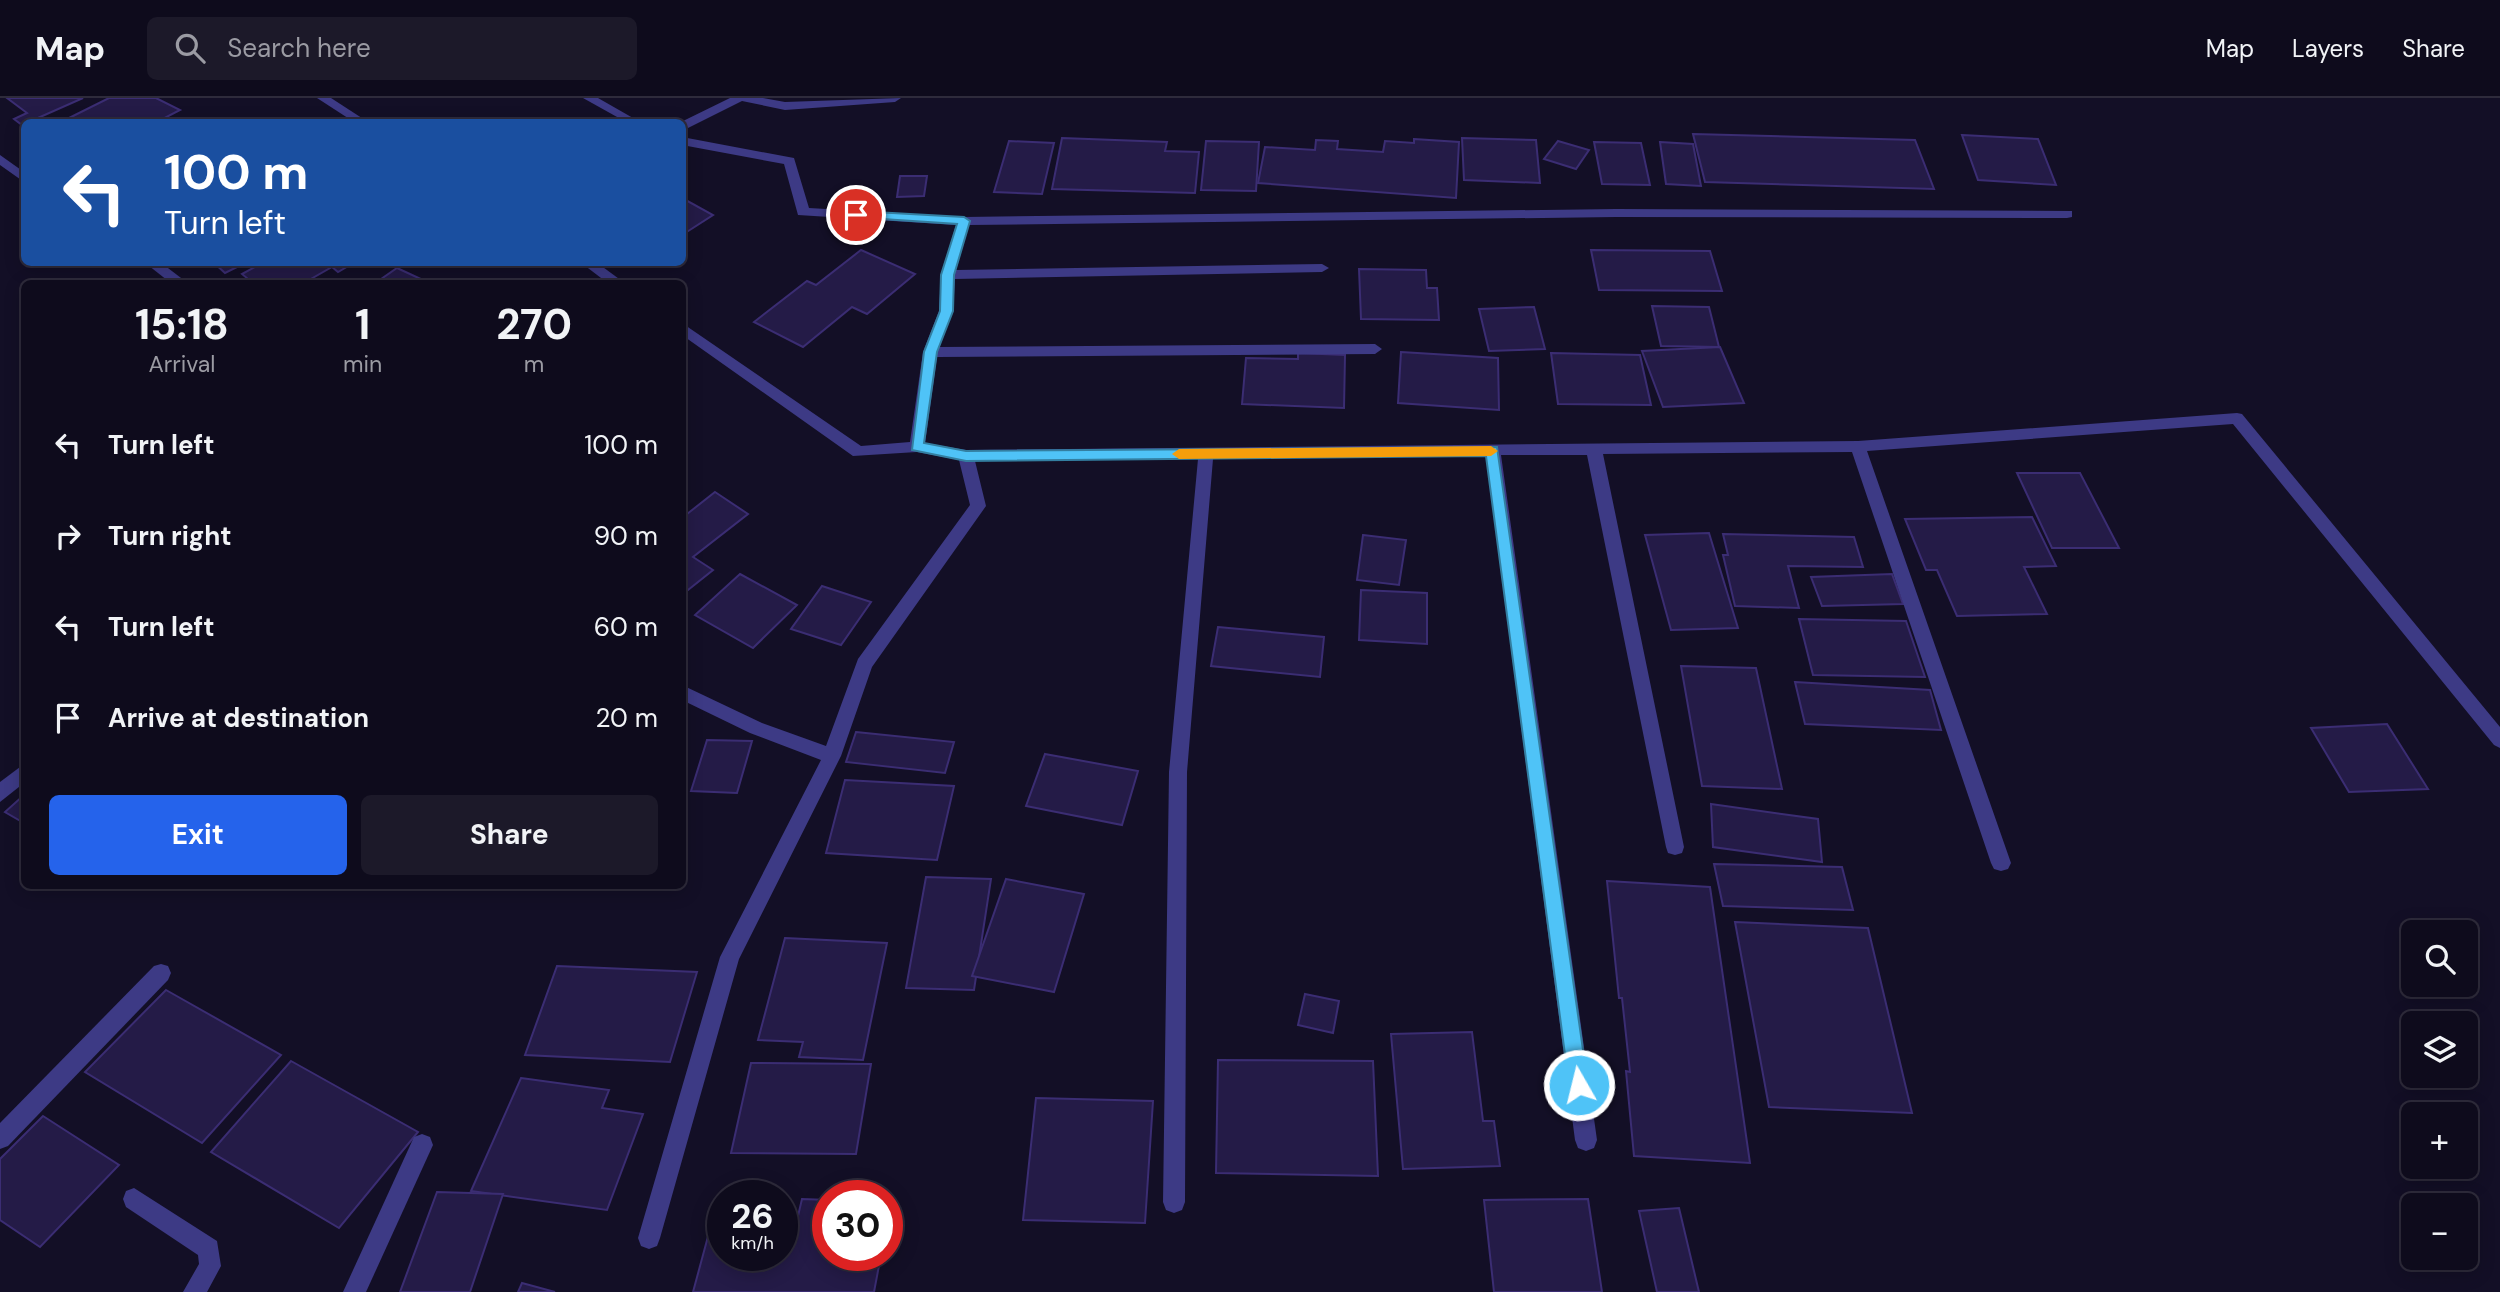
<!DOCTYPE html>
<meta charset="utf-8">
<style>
:root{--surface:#0e0b1c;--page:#1c1929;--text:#f1f3f6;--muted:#9b9ba3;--line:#2e2b3b;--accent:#2563eb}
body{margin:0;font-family:"DM Sans",sans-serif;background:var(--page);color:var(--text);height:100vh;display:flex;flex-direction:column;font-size:26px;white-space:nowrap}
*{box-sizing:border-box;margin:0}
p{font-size:23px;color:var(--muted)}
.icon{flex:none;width:38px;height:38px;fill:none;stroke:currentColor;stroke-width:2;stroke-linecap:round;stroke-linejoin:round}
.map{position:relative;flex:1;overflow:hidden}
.side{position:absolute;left:21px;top:182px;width:665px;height:609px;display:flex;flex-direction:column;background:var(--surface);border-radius:10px;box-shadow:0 4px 18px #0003,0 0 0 2px var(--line)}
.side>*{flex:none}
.guide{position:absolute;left:21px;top:21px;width:665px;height:147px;border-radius:10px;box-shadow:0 4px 18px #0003,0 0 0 2px var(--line);background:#1a4fa0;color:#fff;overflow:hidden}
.tools{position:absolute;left:2401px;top:822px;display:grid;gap:14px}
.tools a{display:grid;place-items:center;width:77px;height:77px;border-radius:10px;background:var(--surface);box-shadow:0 4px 18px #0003,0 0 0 2px var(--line);font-size:35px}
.speed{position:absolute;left:707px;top:1082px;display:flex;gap:14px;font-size:35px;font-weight:700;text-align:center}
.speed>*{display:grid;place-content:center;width:91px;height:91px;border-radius:50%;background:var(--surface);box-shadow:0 4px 18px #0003,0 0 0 2px var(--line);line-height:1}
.speed small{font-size:18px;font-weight:400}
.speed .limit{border:10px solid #d22;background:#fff;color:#111}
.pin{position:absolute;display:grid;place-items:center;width:60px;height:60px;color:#fff;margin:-30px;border:4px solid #fff;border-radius:50%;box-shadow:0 2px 7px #0007}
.me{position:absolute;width:77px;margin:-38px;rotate:352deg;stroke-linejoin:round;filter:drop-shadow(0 0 5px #0008)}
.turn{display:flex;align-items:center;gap:24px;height:147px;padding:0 28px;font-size:32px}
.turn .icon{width:91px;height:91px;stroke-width:2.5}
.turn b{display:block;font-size:49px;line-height:60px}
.eta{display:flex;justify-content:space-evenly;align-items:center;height:119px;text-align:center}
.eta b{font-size:42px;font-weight:700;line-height:49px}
.action{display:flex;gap:14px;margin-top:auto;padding:14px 28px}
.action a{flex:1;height:80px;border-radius:10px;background:var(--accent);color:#fff;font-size:28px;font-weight:700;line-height:80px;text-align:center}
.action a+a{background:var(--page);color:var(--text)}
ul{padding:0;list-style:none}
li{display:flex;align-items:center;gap:21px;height:91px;padding:0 28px}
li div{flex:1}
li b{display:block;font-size:26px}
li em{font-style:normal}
header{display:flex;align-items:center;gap:42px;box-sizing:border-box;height:98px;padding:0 35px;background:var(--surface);border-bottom:2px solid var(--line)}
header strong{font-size:33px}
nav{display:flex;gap:38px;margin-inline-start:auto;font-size:24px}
.search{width:490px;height:63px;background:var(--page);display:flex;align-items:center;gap:18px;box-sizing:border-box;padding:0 24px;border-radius:10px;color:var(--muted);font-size:26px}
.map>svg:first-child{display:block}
.building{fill:#241b47;stroke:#3b2d73;stroke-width:2}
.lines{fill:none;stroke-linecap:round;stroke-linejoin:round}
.minor{fill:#3d3a85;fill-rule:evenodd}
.route{fill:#4fc3f7;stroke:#337fa1;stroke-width:2}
.slow{fill:#f59e0b}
</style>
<header>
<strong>Map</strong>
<div class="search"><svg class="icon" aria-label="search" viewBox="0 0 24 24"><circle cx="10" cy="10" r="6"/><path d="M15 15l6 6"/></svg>Search here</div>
<nav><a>Map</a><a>Layers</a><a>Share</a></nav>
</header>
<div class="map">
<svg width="2500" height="1194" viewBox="0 0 2500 1194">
<rect width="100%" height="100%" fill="#130f26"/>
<g class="building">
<path d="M7,0H83L22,27L14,21L27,15Z"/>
<path d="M109,0H156L180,12L157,24H61Z"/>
<path d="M1693,36L1915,42L1934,91L1705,84Z"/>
<path d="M1962,37L2038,41L2056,87L1978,82Z"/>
<path d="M1062,40L1167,44L1165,53L1199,54L1195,95L1052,91Z"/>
<path d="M1462,40L1536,42L1540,85L1464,82Z"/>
<path d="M1414,41L1459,44L1456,100L1258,85L1265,49L1315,52L1316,42L1338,43L1337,51L1383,54L1385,43L1414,45Z"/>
<path d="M1009,43L1054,45L1042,96L994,94Z"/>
<path d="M1206,43L1259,44L1256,93L1201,92Z"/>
<path d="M1558,43L1589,52L1576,71L1544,61Z"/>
<path d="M1594,44L1641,45L1650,87L1602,86Z"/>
<path d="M1660,44L1693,46L1701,88L1666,86Z"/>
<path d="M900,78H927L924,98L897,99Z"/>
<path d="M682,100L713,117L682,137Z"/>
<path d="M861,152L915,176L867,216L852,209L803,249L754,224L807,183L816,187Z"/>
<path d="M1591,152L1710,153L1722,193L1599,192Z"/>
<path d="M213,164H247L225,175Z"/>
<path d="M264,164H355L338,174L332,169L302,186H254L242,176Z"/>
<path d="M397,170L423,182L418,186H374Z"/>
<path d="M1359,171L1426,172L1427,190H1437L1439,222L1361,221Z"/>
<path d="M1652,208L1709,209L1719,249L1661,248Z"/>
<path d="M1534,209L1545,251L1489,253L1479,211Z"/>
<path d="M1720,249L1744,305L1663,309L1642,253Z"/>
<path d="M1401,254L1498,260L1499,312L1398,305Z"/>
<path d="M1298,255L1345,257L1344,310L1242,306L1246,260L1298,261Z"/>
<path d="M1551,255L1640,257L1651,307L1558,306Z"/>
<path d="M2017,375H2080L2119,450H2052Z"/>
<path d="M715,394L748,416L693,459L713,472L683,496L682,420Z"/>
<path d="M2032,419L2056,468L2024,469L2047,516L1957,518L1937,472H1926L1905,421Z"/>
<path d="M1709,435L1738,530L1671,532L1645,437Z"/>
<path d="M1723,436L1854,439L1863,469L1788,468L1799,510L1735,508L1723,457H1728Z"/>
<path d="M1363,437L1406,442L1399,487L1357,482Z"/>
<path d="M740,476L797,507L753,550L695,517Z"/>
<path d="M1892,476L1903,506L1822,508L1811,479Z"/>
<path d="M822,488L871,504L841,547L791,531Z"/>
<path d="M1361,492L1427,495V546L1359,542Z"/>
<path d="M1799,521L1906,523L1925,579L1813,577Z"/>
<path d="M1218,529L1324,539L1320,579L1211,568Z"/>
<path d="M1681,568L1756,570L1782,691L1702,688Z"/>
<path d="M1795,584L1930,592L1941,632L1805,626Z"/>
<path d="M2387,626L2428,691L2349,694L2311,630Z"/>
<path d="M856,634L954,644L945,675L846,664Z"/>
<path d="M707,642L752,643L737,695L691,693Z"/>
<path d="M1045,656L1138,673L1122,727L1026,708Z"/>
<path d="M845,682L954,688L937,762L826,755Z"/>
<path d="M24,697V725L5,714Z"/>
<path d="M1711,706L1818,721L1822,764L1713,749Z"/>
<path d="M1714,766L1842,769L1853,812L1723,808Z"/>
<path d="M926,779L991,781L974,892L906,890Z"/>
<path d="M1006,781L1084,796L1054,894L972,878Z"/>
<path d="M1607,783L1710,789L1750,1065L1634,1058L1626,973L1630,974L1622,900H1619Z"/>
<path d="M1735,824L1868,830L1912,1015L1769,1009Z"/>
<path d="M785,840L887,845L863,962L799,959L803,944L758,942Z"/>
<path d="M557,868L697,874L670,964L525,957Z"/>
<path d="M166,892L281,957L202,1045L85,974Z"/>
<path d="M1305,896L1339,903L1333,935L1298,927Z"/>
<path d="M1472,934L1483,1023H1494L1500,1068L1403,1071L1391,936Z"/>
<path d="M1218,962L1373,963L1378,1078L1216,1075Z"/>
<path d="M291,963L418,1034L339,1130L211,1054Z"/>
<path d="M751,965L871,966L856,1056L731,1055Z"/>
<path d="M521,980L609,992L602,1010L643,1016L607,1112L471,1093Z"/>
<path d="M1036,1000L1153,1003L1145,1125L1023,1122Z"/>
<path d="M43,1018L119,1067L40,1149L0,1122V1061Z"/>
<path d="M437,1094L503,1096L470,1194H400Z"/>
<path d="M802,1101L828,1102V1157H881L874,1194H693L710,1131L723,1132V1157H782V1135H794Z"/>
<path d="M1588,1101L1602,1194H1494L1484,1102Z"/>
<path d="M1679,1110L1699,1194H1657L1639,1113Z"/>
<path d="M522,1185L555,1194H518Z"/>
</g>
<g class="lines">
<g class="minor">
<path d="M317,0H331L368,24H354Z"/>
<path d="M583,0H598L640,24H626Z"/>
<path d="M730,0H763L785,4L901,0L895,4L785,12L742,3L682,33L681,24Z"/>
<path d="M682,39L794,60L809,110L964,119L1616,111L2072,113V119L2067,120L1616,119L969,127L956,172L1322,166L1329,170L1322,174L955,181L953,213L939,249L1375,246L1382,251L1375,256L937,259L925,345L966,352L1858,343L2237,315L2242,316L2500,629V650L2494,647L2233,326L1867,353L2011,765L2008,771L2001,773L1994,771L1991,765L1852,354L1603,356L1684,749L1682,755L1675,757L1668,755L1666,749L1587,357H1501L1597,1042L1594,1050L1586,1053L1578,1050L1575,1042L1486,358L1213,361L1187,674L1185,1104L1182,1112L1174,1115L1166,1112L1163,1104L1169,674L1198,361L975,363L986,408L872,569L841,658L739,861L660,1140L657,1148L649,1151L641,1148L638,1140L720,859L821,662L750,635L682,602V587L762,625L826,648L858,561L970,407L959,362L917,354L853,358L682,237V225L861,348L910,344L923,254L939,213L941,177L956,127L798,117L784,66L682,47Z"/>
<path d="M0,57L24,74V84L0,67Z"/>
<path d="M144,164H160L189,186H172Z"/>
<path d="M580,164H596L626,186H609Z"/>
<path d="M24,666V685L0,704V684Z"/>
<path d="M161,866L168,868L171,875L168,882L8,1048L0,1051V1025L154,868Z"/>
<path d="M422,1036L430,1039L433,1047L366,1194H343L414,1039Z"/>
<path d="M134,1090L217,1143L221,1168L207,1194H183L199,1166L198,1157L126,1109L123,1101L126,1093Z"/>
</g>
</g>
<path class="route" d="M856,113L964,119L970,123L954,177L953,213L937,254L924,345L966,353L1497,349L1588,987L1585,993L1579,996L1572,993L1569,987L1486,358L966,363L912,352L924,254L940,213L941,177L957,126L852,119V114Z"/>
<path class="slow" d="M1491,348L1498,353L1491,358L1179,361L1172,356L1179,351Z"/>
</svg>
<div class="tools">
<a><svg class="icon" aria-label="search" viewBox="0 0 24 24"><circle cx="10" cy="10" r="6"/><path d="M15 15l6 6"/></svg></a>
<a><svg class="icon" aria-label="layers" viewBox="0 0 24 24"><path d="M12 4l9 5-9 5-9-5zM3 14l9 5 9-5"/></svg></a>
<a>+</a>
<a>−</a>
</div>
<div class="speed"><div>26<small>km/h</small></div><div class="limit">30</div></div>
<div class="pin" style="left:856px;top:117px;background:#d93025"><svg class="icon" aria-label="arrive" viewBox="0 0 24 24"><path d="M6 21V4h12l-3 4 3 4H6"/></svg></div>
<svg class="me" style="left:1579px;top:987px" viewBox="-20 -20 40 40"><circle r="17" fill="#4fc3f7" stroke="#fff" stroke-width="3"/><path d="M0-11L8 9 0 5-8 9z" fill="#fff"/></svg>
<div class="guide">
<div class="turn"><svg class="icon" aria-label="left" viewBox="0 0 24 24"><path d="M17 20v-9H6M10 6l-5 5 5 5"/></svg><div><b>100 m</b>Turn left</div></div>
</div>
<section class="side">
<div class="eta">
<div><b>15:18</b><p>Arrival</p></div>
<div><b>1</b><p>min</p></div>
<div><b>270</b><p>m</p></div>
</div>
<ul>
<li><svg class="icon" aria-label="left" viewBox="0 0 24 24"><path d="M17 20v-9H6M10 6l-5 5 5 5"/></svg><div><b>Turn left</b></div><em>100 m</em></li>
<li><svg class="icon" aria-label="right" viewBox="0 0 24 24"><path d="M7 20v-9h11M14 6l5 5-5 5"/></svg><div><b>Turn right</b></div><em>90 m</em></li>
<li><svg class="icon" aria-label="left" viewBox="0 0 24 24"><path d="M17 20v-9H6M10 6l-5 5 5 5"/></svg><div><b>Turn left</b></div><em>60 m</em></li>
<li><svg class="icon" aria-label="arrive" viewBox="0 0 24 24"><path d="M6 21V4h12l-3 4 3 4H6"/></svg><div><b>Arrive at destination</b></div><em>20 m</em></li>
</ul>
<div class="action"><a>Exit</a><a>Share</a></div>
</section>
</div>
